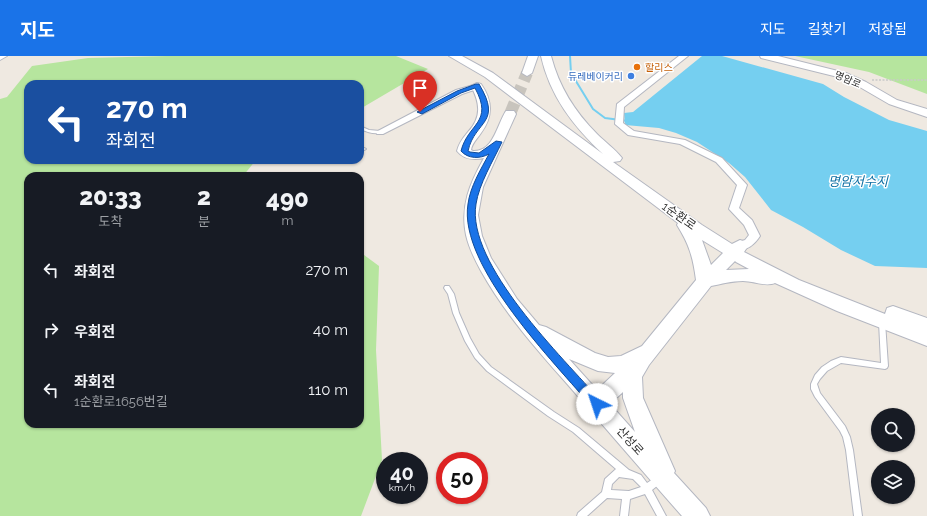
<!DOCTYPE html>
<html lang="ko">
<meta charset="utf-8">
<style>
:root{--surface:#171b24;--page:#20242c;--text:#f1f3f6;--muted:#9ea1a6;--accent:#1a73e8}
body{margin:0;font-family:Raleway,"Noto Sans KR",sans-serif;background:var(--page);color:var(--text);height:100vh;display:flex;flex-direction:column;font-size:15px;white-space:nowrap}
*{box-sizing:border-box;margin:0}
p{font-size:13px;color:var(--muted)}
.icon{flex:none;width:22px;height:22px;fill:none;stroke:currentColor;stroke-width:2;stroke-linecap:round;stroke-linejoin:round}
.map{position:relative;flex:1;overflow:hidden}
.side{position:absolute;left:24px;top:116px;width:340px;height:256px;display:flex;flex-direction:column;background:var(--surface);border-radius:12px;box-shadow:0 1px 3px #0004}
.side>*{flex:none}
.top-card{position:absolute;left:24px;top:24px;width:340px;height:84px;border-radius:12px;box-shadow:0 1px 3px #0004;background:#1a4fa0;color:#fff;overflow:hidden}
.buttons{position:absolute;left:871px;top:352px;display:grid;gap:8px}
.buttons a{display:grid;place-items:center;width:44px;height:44px;border-radius:50%;background:var(--surface);box-shadow:0 1px 3px #0004;font-size:20px}
.speed{position:absolute;left:376px;top:396px;display:flex;gap:8px;font-size:20px;font-weight:700;text-align:center}
.speed>*{display:grid;place-content:center;width:52px;height:52px;border-radius:50%;background:var(--surface);box-shadow:0 1px 3px #0004;line-height:1}
.speed small{font-size:10px;font-weight:400}
.speed .limit{border:6px solid #d22;background:#fff;color:#111}
.pin{position:absolute;display:grid;place-items:center;width:34px;height:34px;color:#fff;margin:-41px -17px;border-radius:50% 50% 50% 0;rotate:-45deg;box-shadow:0 0 4px #0007}
.pin .icon{rotate:45deg}
.me{position:absolute;width:44px;margin:-22px;rotate:319deg;stroke-linejoin:round;filter:drop-shadow(0 0 3px #0008)}
.turn{display:flex;align-items:center;gap:14px;height:84px;padding:0 16px;font-size:18px}
.turn .icon{width:52px;height:52px;stroke-width:2.5}
.turn b{display:block;font-size:28px;line-height:34px}
.eta{display:flex;justify-content:space-evenly;align-items:center;height:68px;text-align:center}
.eta b{font-size:24px;font-weight:800;line-height:28px}
ul{padding:0;list-style:none}
li{display:flex;align-items:center;gap:12px;height:60px;padding:0 16px}
li div{flex:1}
li b{display:block;font-size:15px}
li em{font-style:normal}
header{display:flex;align-items:center;gap:24px;box-sizing:border-box;height:56px;padding:0 20px;background:var(--accent);color:#fff}
header strong{font-size:19px}
nav{display:flex;gap:22px;margin-inline-start:auto;font-size:14px}
.map>svg:first-child{display:block}
.green{fill:#b6e59e}
.water{fill:#75cff0}
.lines{fill:none;stroke-linecap:round;stroke-linejoin:round}
.stream{stroke:#75cff0;stroke-width:2}
.secondary-tunnel{stroke:#c8c4bd;stroke-width:12;stroke-dasharray:12 6;stroke-linecap:butt}
.lane-casing{stroke:#b4b7c1;stroke-width:2}
.street-casing{stroke:#b4b7c1;stroke-width:2}
.secondary-casing{stroke:#b4b7c1;stroke-width:2}
.path{stroke:#c9c9c9;stroke-width:1.5;stroke-dasharray:2 1.5;stroke-linecap:butt}
.lane{fill:#fff;fill-rule:evenodd}
.street{fill:#fff;fill-rule:evenodd}
.secondary{fill:#fff;fill-rule:evenodd}
.route{fill:#1a73e8;stroke:#114b97}
.food-dot{fill:#e8710a;stroke:#fff;stroke-width:1.5}
.shop-dot{fill:#3f7fe0;stroke:#fff;stroke-width:1.5}
.labels{text-anchor:middle;stroke-width:3;stroke-linejoin:round;paint-order:stroke}
.far-food-label{font-size:10px;fill:#c56008;stroke:#fff;text-anchor:start}
.far-shop-label{font-size:10px;fill:#366cbe;stroke:#fff;text-anchor:end}
.far-street-label{font-size:10px;fill:#2e2e2e;stroke:#fff}
.street-label{font-size:12px;fill:#2e2e2e;stroke:#fff}
.water-label{font-size:13px;font-style:italic;fill:#0d6fa3;stroke:#fff}
</style>
<header>
<strong>지도</strong>
<nav><a>지도</a><a>길찾기</a><a>저장됨</a></nav>
</header>
<div class="map">
<svg width="927" height="460" viewBox="0 0 927 460">
<rect width="100%" height="100%" fill="#efe9e1"/>
<g class="green">
<path d="M167,0H396L428,13L360,53V28H28V104H256L243,120H28V368H360V196L379,210L376,294L382,404L361,460H0V43L7,41L32,10L88,2Z"/>
<path d="M795,0H927V38L869,16Z"/>
</g>
<path class="water" d="M702,0H722L823,28L844,41L889,64L927,75V212L875,210L841,194L803,171L771,154L745,121L729,107L697,86L676,77L659,72L625,69L624,57L633,56Z"/>
<g class="lines">
<path class="stream" d="M570,0L571,17L593,53L605,62L628,65"/>
<path class="secondary-tunnel" d="M510,58L527,17"/>
<g class="lane-casing">
<g id="lane">
<path d="M360,70L369,74L380,75L382,76C376,79 367,76 360,73Z"/>
<path d="M360,92H364L366,93L364,94H360Z"/>
<path d="M445,230H449L454,238L459,257L470,282L479,298L491,311L554,356L579,372L629,414L641,419L647,427L659,419L662,420L663,423L662,426L652,434L666,460H657L645,438L630,443L628,460H620L622,443L607,442L587,460H577L578,457L602,436L605,423L616,413L573,376L548,360L487,315L475,302L465,285L453,257L448,238L444,232ZM619,421L633,423L641,431L629,435L611,434L612,428Z"/>
<path d="M882,263L884,264L885,266L888,310L887,312L885,313L841,307L827,315L820,323L817,328L820,337L845,370L850,381L853,394L862,460H854L846,394L843,381L840,375L815,341L811,333V328L815,319L822,311L831,305L841,301L881,307L879,266L880,264Z"/>
</g>
</g>
<g class="street-casing">
<g id="street">
<path d="M679,0H688L624,51L623,67L634,75L685,84L722,102L747,129L739,152L752,164L760,180C755,188 746,196 736,193L734,190L736,187L745,184L749,179L744,169L729,153L737,129L716,106L680,88L628,79L615,68L617,48Z"/>
<path d="M477,28H480V32L462,38L383,78H377L376,76L456,34Z"/>
</g>
</g>
<g class="secondary-casing">
<g id="secondary">
<path d="M0,0H7L0,4Z"/>
<path d="M449,0H462L493,17L603,98C573,70 550,40 541,0H551C559,31 575,56 597,78C605,86 615,93 622,102L620,105L613,106L702,169L732,188L740,184L746,186L748,190L744,196L799,224L885,258L887,252L893,250L927,262V290L837,255L775,227C765,231 754,225 743,225C732,225 721,228 711,230L649,309L642,321L643,342L675,415L674,417L706,452L710,460H682C644,417 607,374 569,330C537,294 505,258 481,215C475,204 469,192 466,179C460,150 470,127 484,102C474,104 464,104 457,95C459,87 463,82 468,76C482,61 480,47 471,30L477,27L481,28C493,45 493,61 481,77C477,83 472,87 471,94L473,95C494,96 497,68 506,55H514L516,58L483,131L478,159L482,180L491,202L517,243L539,269L546,271L595,297L608,301L621,300L642,290L696,224C693,201 689,188 677,169L678,167L485,21ZM702,184L723,197L711,209ZM735,205L736,206L749,213L726,214ZM569,303L598,315L615,317L597,334ZM623,336V342L635,376L610,348Z"/>
<path d="M528,0H538L532,17L527,20L522,17Z"/>
<path d="M760,0H778L846,17L866,26L897,44L927,53V61L889,48L858,30L838,21L761,2Z"/>
</g>
</g>
<path class="path" d="M872,24H927"/>
<use href="#lane" class="lane"/>
<use href="#street" class="street"/>
<use href="#secondary" class="secondary"/>
</g>
<path class="route" d="M476,28H479C503,68 475,64 468,95L470,96L479,97L496,85L502,86C493,105 479,128 476,148C466,208 563,302 601,345L602,348L601,352L597,353L593,352C555,307 458,210 468,148C470,131 481,113 489,98C480,103 468,103 461,95C468,67 494,67 475,32L461,37L422,58L417,56L457,35Z"/>
<circle class="food-dot" cx="637" cy="11" r="4"/>
<circle class="shop-dot" cx="631" cy="20" r="4"/>
<g class="labels">
<g class="far-food-label">
<text x="645" y="15">할리스</text>
</g>
<g class="far-shop-label">
<text x="623" y="24">듀레베이커리</text>
</g>
<g class="far-street-label">
<text transform="translate(848 23) rotate(23)" y="4">명암로</text>
</g>
<g class="street-label">
<text transform="translate(679 160) rotate(35)" y="4">1순환로</text>
<text transform="translate(630 385) rotate(48)" y="4">산성로</text>
</g>
<g class="water-label">
<text x="858" y="130">명암저수지</text>
</g>
</g>
</svg>
<div class="buttons">
<a><svg class="icon" aria-label="search" viewBox="0 0 24 24"><circle cx="10" cy="10" r="6"/><path d="M15 15l6 6"/></svg></a>
<a><svg class="icon" aria-label="layers" viewBox="0 0 24 24"><path d="M12 4l9 5-9 5-9-5zM3 14l9 5 9-5"/></svg></a>
</div>
<div class="speed"><div>40<small>km/h</small></div><div class="limit">50</div></div>
<div class="pin" style="left:420px;top:56px;background:#d93025"><svg class="icon" aria-label="arrive" viewBox="0 0 24 24"><path d="M6 21V4h12l-3 4 3 4H6"/></svg></div>
<svg class="me" style="left:597px;top:348px" viewBox="-20 -20 40 40"><circle r="19" fill="#fff"/><path d="M0-13L10 11 0 6-10 11z" fill="#1a73e8"/></svg>
<div class="top-card">
<div class="turn"><svg class="icon" aria-label="left" viewBox="0 0 24 24"><path d="M17 20v-9H6M10 6l-5 5 5 5"/></svg><div><b>270 m</b>좌회전</div></div>
</div>
<section class="side">
<div class="eta">
<div><b>20:33</b><p>도착</p></div>
<div><b>2</b><p>분</p></div>
<div><b>490</b><p>m</p></div>
</div>
<ul>
<li><svg class="icon" aria-label="left" viewBox="0 0 24 24"><path d="M17 20v-9H6M10 6l-5 5 5 5"/></svg><div><b>좌회전</b></div><em>270 m</em></li>
<li><svg class="icon" aria-label="right" viewBox="0 0 24 24"><path d="M7 20v-9h11M14 6l5 5-5 5"/></svg><div><b>우회전</b></div><em>40 m</em></li>
<li><svg class="icon" aria-label="left" viewBox="0 0 24 24"><path d="M17 20v-9H6M10 6l-5 5 5 5"/></svg><div><b>좌회전</b><p>1순환로1656번길</p></div><em>110 m</em></li>
</ul>
</section>
</div>
